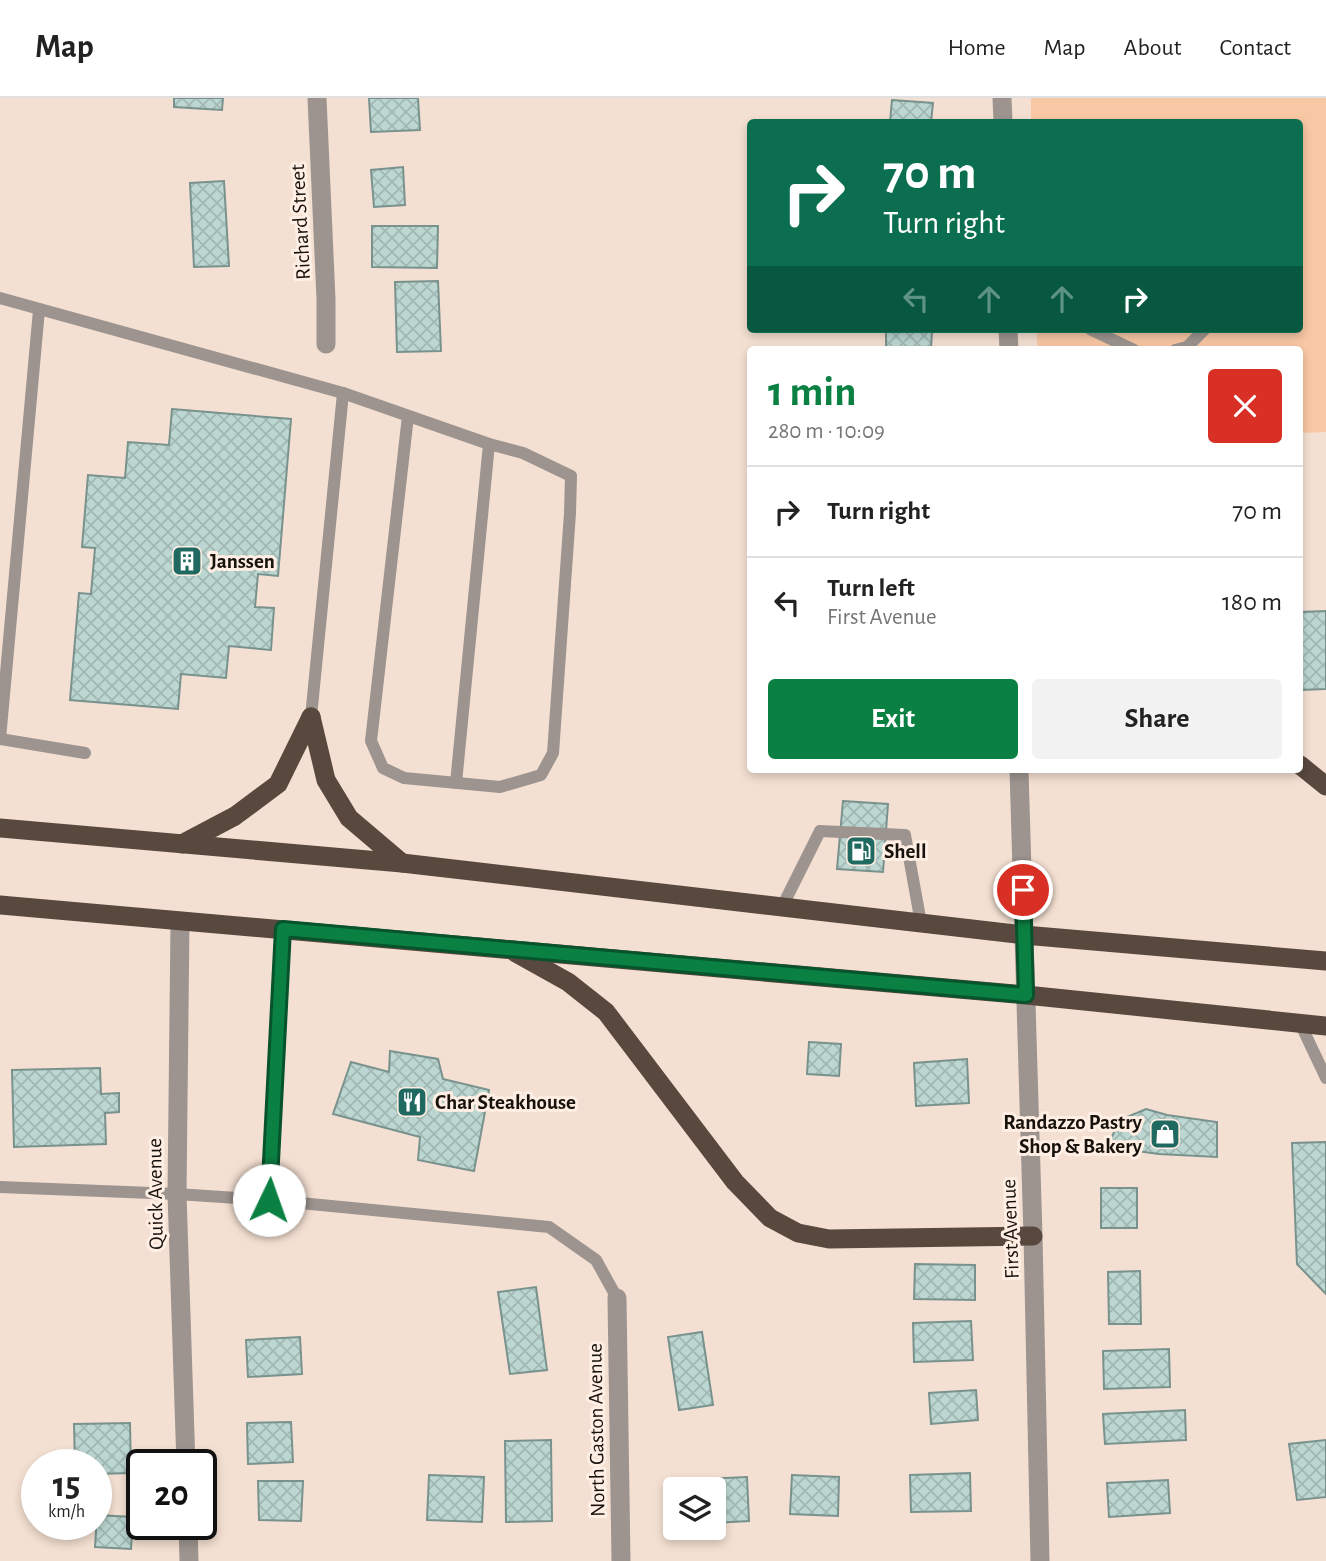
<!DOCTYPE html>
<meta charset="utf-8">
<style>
:root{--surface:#fff;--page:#f2f2f2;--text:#222;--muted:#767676;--line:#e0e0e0;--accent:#0b8043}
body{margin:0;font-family:"Alegreya Sans",sans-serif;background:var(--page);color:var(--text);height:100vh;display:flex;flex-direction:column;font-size:26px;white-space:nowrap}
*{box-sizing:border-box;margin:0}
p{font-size:23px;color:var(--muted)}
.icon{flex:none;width:38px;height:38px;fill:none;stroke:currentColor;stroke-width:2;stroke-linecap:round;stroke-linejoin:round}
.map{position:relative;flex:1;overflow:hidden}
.panel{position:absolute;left:747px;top:248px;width:556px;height:427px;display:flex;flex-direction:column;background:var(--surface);border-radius:7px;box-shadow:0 4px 10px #0003}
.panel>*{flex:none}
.banner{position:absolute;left:747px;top:21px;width:556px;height:214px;border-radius:7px;box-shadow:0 4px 10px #0003;background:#0b6e4f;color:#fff;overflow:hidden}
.controls{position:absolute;left:663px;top:1379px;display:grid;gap:14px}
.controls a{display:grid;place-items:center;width:63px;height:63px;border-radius:7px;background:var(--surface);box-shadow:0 4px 10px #0003;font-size:35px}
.speed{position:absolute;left:21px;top:1351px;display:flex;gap:14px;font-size:35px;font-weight:700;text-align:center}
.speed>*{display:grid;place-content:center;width:91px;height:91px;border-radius:50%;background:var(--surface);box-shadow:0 4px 10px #0003;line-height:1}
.speed small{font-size:18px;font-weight:400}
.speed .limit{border:4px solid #111;border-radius:10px;background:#fff;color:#111}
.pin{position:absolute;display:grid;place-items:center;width:60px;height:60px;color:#fff;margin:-30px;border:4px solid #fff;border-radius:50%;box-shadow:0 2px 7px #0007}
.me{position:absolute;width:77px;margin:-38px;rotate:3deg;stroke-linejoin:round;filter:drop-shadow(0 0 5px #0008)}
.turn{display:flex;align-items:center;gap:24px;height:147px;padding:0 21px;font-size:32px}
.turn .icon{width:91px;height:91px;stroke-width:2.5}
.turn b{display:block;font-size:49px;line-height:60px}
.lanes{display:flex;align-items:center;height:66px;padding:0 21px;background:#0003;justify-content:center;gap:35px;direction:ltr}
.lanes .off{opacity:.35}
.round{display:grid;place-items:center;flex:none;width:74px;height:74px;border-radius:7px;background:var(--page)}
.head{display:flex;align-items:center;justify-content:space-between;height:119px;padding:0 21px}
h1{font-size:42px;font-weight:700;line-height:52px;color:var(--accent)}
.button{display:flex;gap:14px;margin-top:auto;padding:14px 21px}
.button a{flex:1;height:80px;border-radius:7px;background:var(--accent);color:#fff;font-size:28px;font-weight:700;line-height:80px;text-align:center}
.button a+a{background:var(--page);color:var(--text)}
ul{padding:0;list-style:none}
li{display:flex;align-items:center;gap:21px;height:91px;padding:0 21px;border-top:2px solid var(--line)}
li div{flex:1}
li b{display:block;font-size:26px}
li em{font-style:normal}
header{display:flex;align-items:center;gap:42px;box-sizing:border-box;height:98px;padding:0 35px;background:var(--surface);border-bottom:2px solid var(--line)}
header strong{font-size:33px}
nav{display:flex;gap:38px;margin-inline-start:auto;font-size:24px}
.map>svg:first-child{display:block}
.green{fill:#f8c7a4}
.building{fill:url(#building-cross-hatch);stroke:#79928e;stroke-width:2}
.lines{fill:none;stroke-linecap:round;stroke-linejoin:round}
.service{stroke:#9d948f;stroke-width:12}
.minor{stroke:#9d948f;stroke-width:19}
.tertiary{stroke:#9d948f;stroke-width:19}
.trunk{stroke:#58483e;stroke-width:19}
.route-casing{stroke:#07532c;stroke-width:18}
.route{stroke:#0b8043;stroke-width:12}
.labels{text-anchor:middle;stroke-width:6;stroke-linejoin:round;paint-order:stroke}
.street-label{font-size:21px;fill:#18120d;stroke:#feeee3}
.poi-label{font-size:21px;font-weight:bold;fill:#18120d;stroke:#feeee3;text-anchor:start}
</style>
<header>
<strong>Map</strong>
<nav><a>Home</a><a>Map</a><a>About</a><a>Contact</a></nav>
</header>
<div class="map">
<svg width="1326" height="1463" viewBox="0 0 1326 1463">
<defs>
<pattern id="building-cross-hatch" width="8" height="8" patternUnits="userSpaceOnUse" patternTransform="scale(1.75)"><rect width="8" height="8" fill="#bcd6d1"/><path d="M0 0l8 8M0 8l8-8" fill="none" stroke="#a1b7b2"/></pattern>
</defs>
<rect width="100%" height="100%" fill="#f4e0d2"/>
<path class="green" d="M1031,0H1326V334L1300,335V252H1038L1036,231H1300V24H1031Z"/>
<g class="building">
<path d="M174,0H223L222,12L174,9Z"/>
<path d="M369,0H418L420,32L371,34Z"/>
<path d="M892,2L933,5L931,24H890Z"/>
<path d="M403,69L405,107L374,109L371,72Z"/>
<path d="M224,83L229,168L194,169L190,85Z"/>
<path d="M372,128H438L437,170L372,169Z"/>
<path d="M438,183L441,253L397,254L395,184Z"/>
<path d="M886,231L932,232L931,252H886Z"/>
<path d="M172,311L291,321L278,478L258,476L255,509L274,510L271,552L229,548L226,580L181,576L178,611L70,602L79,495L91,496L95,450L82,449L88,377L125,380L128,344L169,347Z"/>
<path d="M1326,513V591L1300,592V514Z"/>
<path d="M843,703L888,706L883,774L837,771Z"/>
<path d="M809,944L841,946L839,978L807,976Z"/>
<path d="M390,953L438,961L443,981L489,992L474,1073L418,1062L420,1039L333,1016L351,964L389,974Z"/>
<path d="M967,961L969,1005L916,1008L914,965Z"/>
<path d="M100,970L101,996L119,995V1014L105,1015L106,1046L14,1049L12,972Z"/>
<path d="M1146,1011L1167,1017L1217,1024V1059L1159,1056L1107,1049L1120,1022Z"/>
<path d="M1326,1044V1196L1297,1166L1292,1045Z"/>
<rect x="1101" y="1090" width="36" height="40"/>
<path d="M915,1166L975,1167V1202L914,1201Z"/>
<path d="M1140,1173L1141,1226H1109L1108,1174Z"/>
<path d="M536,1189L547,1272L510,1276L498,1194Z"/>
<path d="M971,1223L973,1262L914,1264L913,1225Z"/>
<path d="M702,1234L713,1307L679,1312L668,1239Z"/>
<path d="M300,1239L302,1276L248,1279L246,1242Z"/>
<path d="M1169,1251L1170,1289L1104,1291L1103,1253Z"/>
<path d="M976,1292L978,1322L931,1326L929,1295Z"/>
<path d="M1185,1312L1186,1342L1105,1346L1103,1316Z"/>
<path d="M291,1324L293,1364L248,1366L247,1325Z"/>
<path d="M130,1325L131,1375L96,1376V1367H75L74,1326Z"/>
<path d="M551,1342L552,1423L506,1424L505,1343Z"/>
<path d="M1326,1342V1399L1297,1402L1289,1346Z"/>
<path d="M970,1375L971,1413L911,1414L910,1377Z"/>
<path d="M429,1377L484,1379L482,1424L427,1422Z"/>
<path d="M792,1377L839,1379L838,1418L790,1416Z"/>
<path d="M747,1379L749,1423L714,1425V1391H702V1381Z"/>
<path d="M1168,1382L1170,1415L1109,1419L1107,1385Z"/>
<path d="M258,1383H303L301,1423L259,1422Z"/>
<path d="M97,1417L133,1419L131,1451L95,1449Z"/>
</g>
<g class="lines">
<g class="service">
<path d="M0,200L343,295L489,346L523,355L571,378L570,415L553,655L541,677L500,689L404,680L383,670L371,643L408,318"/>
<path d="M1090,231L1134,252"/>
<path d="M1175,252L1187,249L1205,231"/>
<path d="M311,619L343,295"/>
<path d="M0,641L39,212"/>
<path d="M0,641L85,655"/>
<path d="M456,685L489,346"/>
<path d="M782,809L820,733L905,737L921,825"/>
<path d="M1300,925L1326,980"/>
<path d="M0,1089L177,1096L269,1102L549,1129L596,1162L617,1200"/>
<path d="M269,1102L283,831"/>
</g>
<g class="minor">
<path d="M317,0L326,201V246"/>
<path d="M180,824L177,1096L186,1367"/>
<path d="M617,1200L621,1463"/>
<path d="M188,1426L189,1463"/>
</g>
<g class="tertiary">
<path d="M1002,0L1003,24"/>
<path d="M1008,231L1009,252"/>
<path d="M1019,672L1033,1138L1040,1463"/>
</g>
<g class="trunk">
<path d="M311,619L326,682L349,720L402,765"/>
<path d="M1300,667L1326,688"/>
<path d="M0,730L402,765L1024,837L1326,863"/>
<path d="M182,746L235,718L278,686L311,619"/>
<path d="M0,807L1026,897L1326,928"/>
<path d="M516,855L568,884L606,914L735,1084L770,1120L798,1135L829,1141L1033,1138"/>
</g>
</g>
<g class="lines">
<g class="route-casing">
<path id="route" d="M269,1102L283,831L1026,897L1023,792"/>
</g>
<use href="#route" class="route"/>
</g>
<defs>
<g id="building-square" transform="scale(1.575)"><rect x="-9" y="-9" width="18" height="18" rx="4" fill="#206960" stroke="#feeee3"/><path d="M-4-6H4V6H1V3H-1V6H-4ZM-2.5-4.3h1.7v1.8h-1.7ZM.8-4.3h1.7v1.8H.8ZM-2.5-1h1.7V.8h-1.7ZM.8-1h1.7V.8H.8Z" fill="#fff"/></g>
<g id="fuel-square" transform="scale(1.575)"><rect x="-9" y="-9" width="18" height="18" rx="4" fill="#206960" stroke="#feeee3"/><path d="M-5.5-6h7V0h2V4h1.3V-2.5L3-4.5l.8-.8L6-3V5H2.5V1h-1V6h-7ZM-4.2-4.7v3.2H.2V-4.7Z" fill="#fff"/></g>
<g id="restaurant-square" transform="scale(1.575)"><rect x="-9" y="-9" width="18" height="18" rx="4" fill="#206960" stroke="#feeee3"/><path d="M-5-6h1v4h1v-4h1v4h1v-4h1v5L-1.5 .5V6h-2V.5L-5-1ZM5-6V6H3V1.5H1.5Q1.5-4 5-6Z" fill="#fff"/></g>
<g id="shop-square" transform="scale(1.575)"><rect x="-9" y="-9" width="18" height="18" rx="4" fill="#206960" stroke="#feeee3"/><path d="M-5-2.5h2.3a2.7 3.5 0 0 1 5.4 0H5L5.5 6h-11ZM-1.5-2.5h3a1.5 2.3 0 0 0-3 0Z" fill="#fff"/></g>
</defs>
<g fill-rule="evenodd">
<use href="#building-square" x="187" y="463"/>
<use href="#fuel-square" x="861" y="753"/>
<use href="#restaurant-square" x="412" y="1004"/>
<use href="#shop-square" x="1165" y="1036"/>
</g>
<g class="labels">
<g class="street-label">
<text transform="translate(300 124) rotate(-93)" y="7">Richard Street</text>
<text transform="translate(155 1096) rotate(-91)" y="7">Quick Avenue</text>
<text transform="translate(1010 1131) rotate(-92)" y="7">First Avenue</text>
<text transform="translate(596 1332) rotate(-91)" y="7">North Gaston Avenue</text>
</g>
<g class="poi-label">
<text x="210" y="470">Janssen</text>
<text x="884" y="760">Shell</text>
<text x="435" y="1011">Char Steakhouse</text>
<text x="1142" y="1031" text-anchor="end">Randazzo Pastry<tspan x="1142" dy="24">Shop &amp; Bakery</tspan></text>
</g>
</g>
</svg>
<div class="controls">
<a><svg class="icon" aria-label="layers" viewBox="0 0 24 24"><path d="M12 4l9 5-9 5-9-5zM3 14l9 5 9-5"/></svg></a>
</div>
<div class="speed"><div>15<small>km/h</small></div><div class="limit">20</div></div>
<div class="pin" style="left:1023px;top:792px;background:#d93025"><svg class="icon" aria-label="arrive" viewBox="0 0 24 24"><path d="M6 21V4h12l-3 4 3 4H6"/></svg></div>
<svg class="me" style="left:269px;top:1102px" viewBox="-20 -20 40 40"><circle r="19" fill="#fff"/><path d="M0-13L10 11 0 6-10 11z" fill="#0b8043"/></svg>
<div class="banner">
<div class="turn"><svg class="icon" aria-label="right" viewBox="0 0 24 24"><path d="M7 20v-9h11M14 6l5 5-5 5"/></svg><div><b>70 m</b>Turn right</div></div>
<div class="lanes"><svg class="icon off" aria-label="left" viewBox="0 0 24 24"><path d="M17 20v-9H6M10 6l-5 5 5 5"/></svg><svg class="icon off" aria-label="ahead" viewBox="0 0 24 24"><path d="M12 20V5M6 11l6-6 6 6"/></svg><svg class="icon off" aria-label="ahead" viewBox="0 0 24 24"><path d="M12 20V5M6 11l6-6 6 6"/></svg><svg class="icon" aria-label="right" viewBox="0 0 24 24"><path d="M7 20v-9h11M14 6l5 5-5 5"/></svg></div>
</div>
<section class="panel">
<div class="head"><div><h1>1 min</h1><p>280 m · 10:09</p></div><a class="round" style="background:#d93025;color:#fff"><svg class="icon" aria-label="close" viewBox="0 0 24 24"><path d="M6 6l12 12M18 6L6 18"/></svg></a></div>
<ul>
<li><svg class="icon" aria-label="right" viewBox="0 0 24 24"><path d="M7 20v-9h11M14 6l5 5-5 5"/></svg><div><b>Turn right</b></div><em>70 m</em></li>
<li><svg class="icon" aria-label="left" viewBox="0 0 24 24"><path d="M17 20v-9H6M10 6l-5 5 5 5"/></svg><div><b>Turn left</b><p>First Avenue</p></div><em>180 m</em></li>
</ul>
<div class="button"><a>Exit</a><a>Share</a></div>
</section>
</div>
